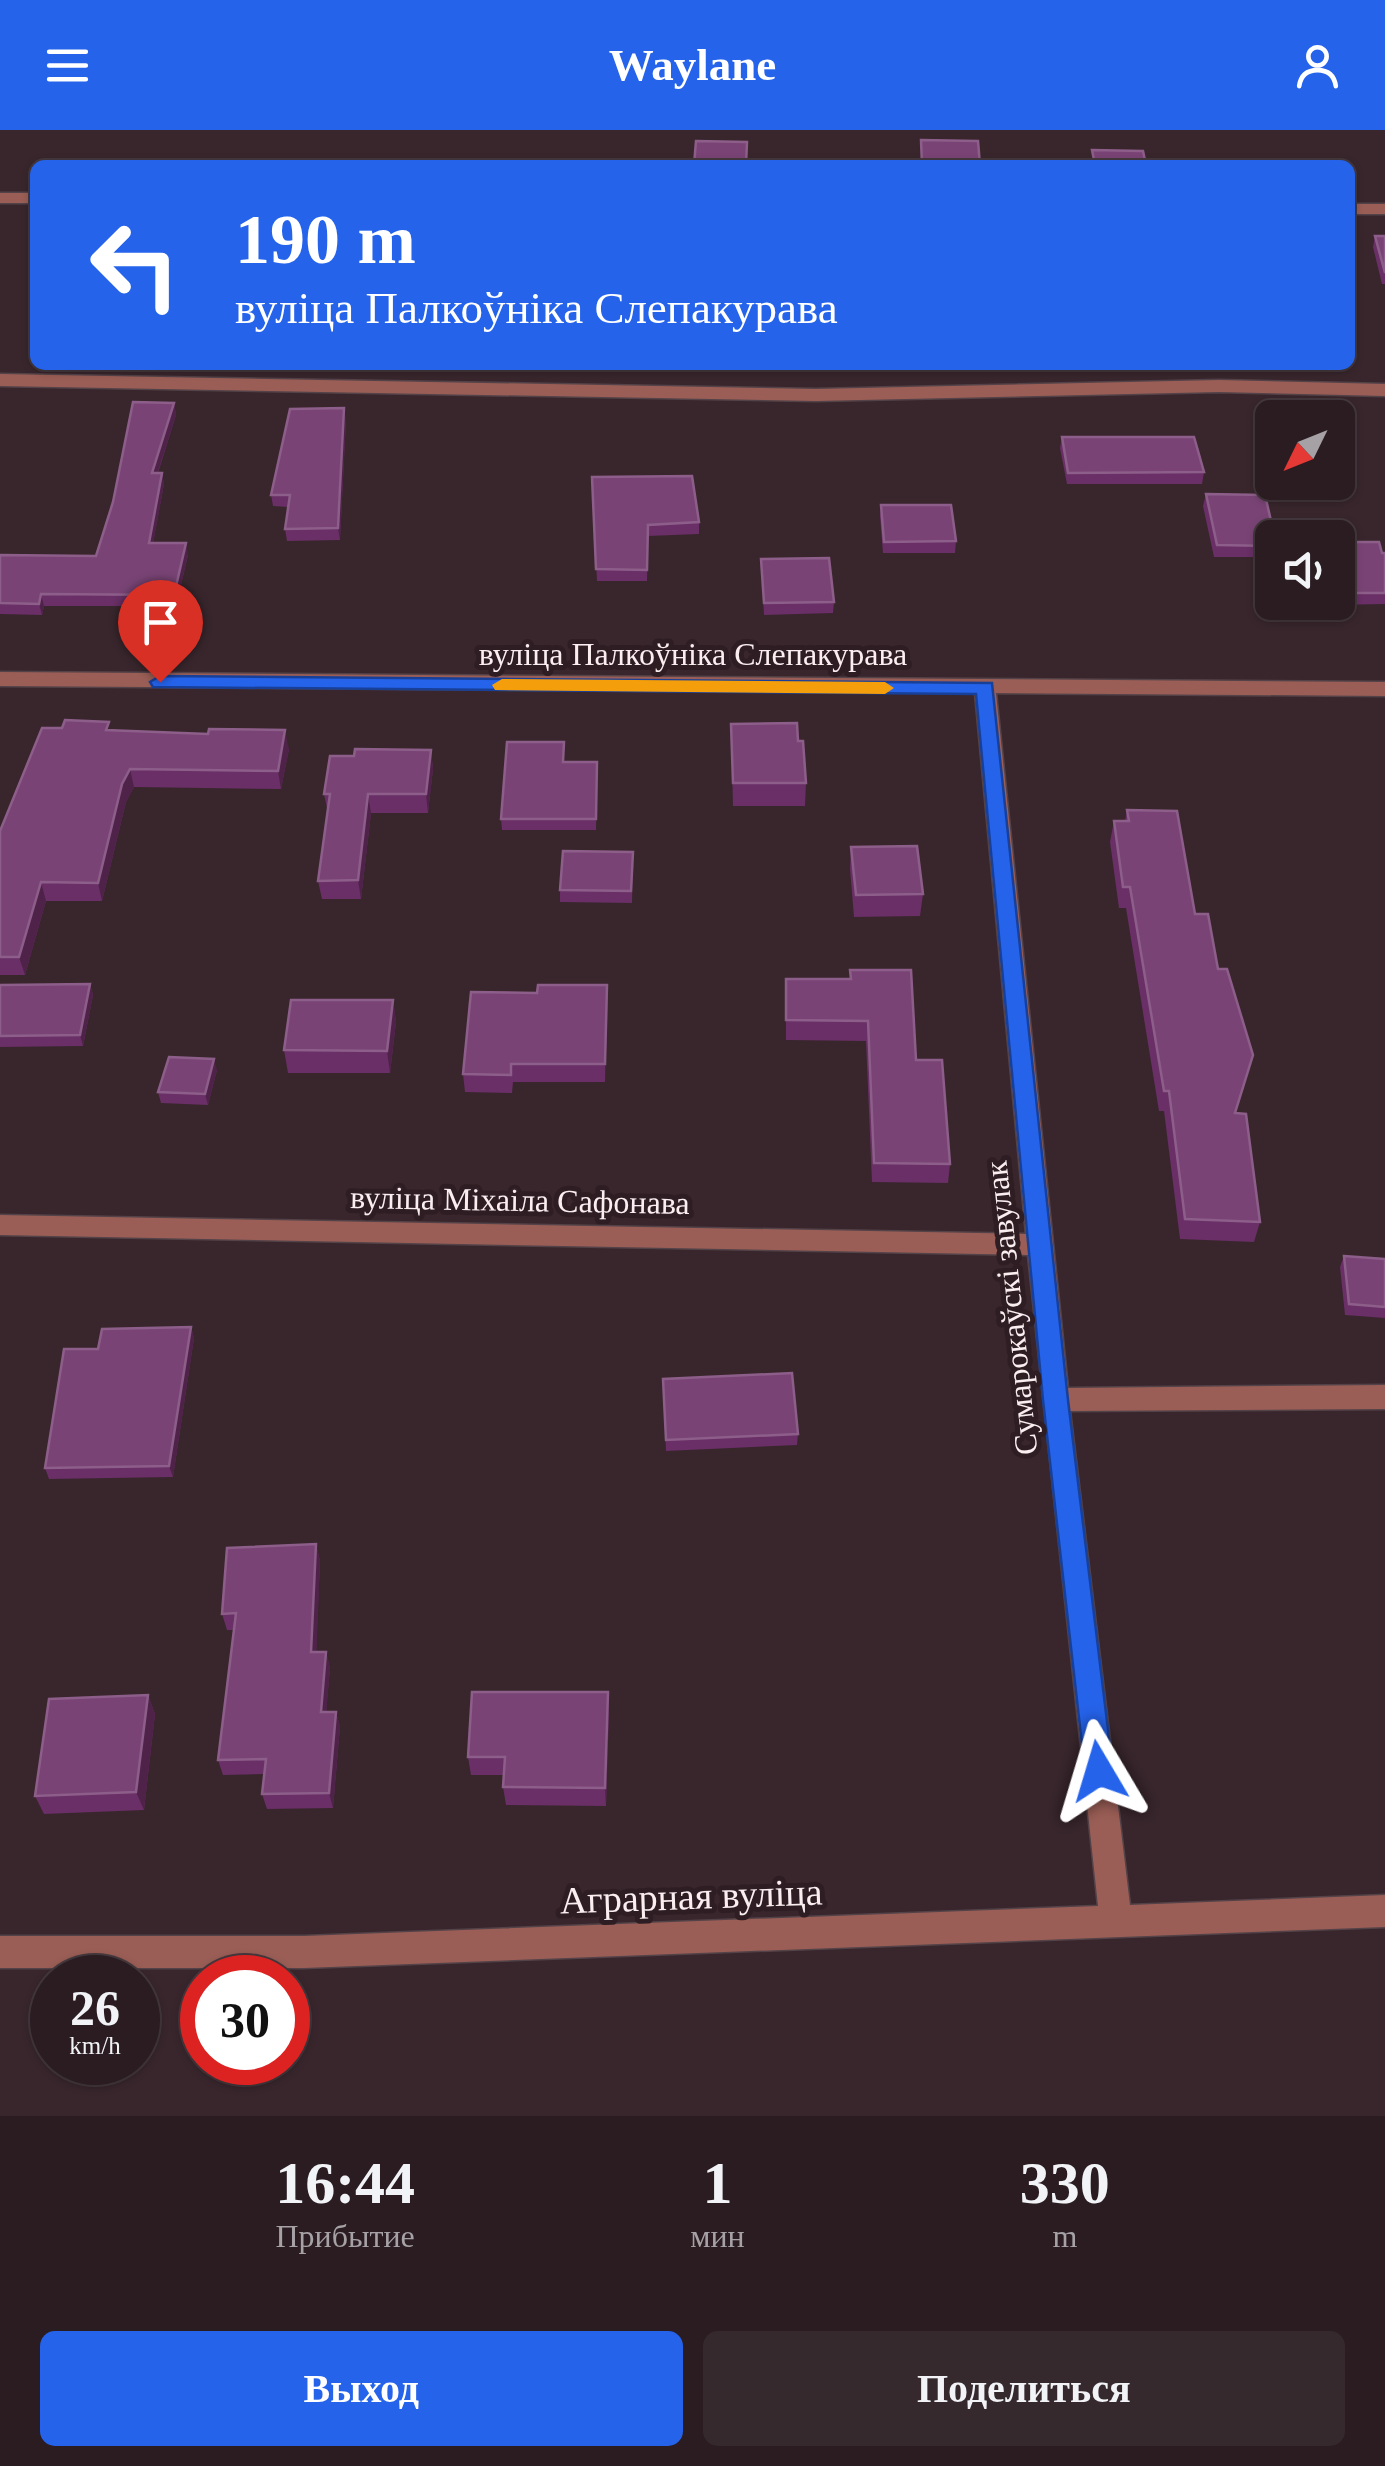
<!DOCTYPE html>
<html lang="ru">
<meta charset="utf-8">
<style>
:root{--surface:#2a1c21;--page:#36292e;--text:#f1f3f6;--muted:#a5a1a5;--line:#463a3f;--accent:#2563eb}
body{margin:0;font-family:Georgia,serif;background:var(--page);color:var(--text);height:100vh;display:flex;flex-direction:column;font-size:38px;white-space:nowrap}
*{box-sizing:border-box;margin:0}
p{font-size:32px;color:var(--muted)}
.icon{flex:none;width:55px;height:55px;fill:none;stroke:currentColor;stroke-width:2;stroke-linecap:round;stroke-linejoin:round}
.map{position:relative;height:1986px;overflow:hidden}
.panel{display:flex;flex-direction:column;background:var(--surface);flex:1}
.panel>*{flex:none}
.guide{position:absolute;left:30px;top:30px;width:1325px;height:210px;border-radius:15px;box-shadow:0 2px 8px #0004,0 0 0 2px var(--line);background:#2563eb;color:#fff;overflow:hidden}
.needle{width:65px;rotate:227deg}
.tools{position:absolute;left:1255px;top:270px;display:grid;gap:20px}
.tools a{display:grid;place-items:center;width:100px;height:100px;border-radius:15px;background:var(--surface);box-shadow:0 2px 8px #0004,0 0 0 2px var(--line);font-size:50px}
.speed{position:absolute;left:30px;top:1825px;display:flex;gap:20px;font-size:50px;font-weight:700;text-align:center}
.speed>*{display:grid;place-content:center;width:130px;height:130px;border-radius:50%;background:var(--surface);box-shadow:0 2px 8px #0004,0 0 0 2px var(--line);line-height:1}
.speed small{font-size:25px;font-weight:400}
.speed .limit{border:15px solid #d22;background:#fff;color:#111}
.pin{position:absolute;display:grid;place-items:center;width:85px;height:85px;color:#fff;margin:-102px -42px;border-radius:50% 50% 50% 0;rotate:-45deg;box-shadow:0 0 10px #0007}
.pin .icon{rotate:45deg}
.me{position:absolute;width:110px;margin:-55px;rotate:353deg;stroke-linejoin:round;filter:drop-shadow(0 0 8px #0008)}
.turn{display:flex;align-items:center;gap:35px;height:210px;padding:0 40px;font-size:45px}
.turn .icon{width:130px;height:130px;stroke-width:2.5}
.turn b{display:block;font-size:70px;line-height:85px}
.eta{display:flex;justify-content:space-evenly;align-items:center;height:170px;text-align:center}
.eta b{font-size:60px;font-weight:800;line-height:70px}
.primary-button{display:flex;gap:20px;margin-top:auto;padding:20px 40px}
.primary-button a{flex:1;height:115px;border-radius:15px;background:var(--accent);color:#fff;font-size:40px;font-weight:800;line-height:115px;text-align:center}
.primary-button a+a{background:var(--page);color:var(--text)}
header{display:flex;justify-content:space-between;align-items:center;height:130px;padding:0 40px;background:var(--accent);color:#fff;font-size:45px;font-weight:800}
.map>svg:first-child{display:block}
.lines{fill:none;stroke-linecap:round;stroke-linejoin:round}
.minor-casing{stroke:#534248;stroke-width:3}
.minor{fill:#9a5e56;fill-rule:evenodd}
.wall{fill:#692f66}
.shaded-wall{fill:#4f2349}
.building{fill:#794475;stroke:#8d5e89;stroke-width:2.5}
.route{fill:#2563eb;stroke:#184099;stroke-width:2.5}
.slow{fill:#f59e0b}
.labels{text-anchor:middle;stroke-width:10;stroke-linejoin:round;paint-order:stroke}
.street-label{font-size:32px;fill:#faeef1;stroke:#2e1d22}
.near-street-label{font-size:38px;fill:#faeef1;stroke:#2e1d22}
</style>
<header><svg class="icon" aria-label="menu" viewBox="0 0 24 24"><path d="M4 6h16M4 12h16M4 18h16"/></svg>Waylane<svg class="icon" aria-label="person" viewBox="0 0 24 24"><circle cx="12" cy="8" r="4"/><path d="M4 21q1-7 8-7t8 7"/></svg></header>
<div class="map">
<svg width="1385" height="1986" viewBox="0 0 1385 1986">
<rect width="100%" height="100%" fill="#38262c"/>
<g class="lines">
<g class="minor-casing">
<g id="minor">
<rect x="0" y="63" width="35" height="10"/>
<rect x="1350" y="74" width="35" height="10"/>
<path d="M0,244L816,259L1219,250L1385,254V266L1219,262L816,271L0,256Z"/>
<path d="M0,542L1385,552V566L996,563L1068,1258L1385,1255V1279L1070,1281L1130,1775L1385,1765V1797L304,1838H0V1806H304L1098,1776L1028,1125L0,1105V1085L1026,1104L975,563L0,556Z"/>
</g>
</g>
<use href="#minor" class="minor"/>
</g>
<g class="wall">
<path d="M1375,106H1385V154H1382L1373,117Z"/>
<path d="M174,273L176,285L158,343H162L164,354L153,413L188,425L176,476H44L42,485L0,484V425L96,426Z"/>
<path d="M346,289L340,410L287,411L285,399L288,377L273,376L271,365Z"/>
<path d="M1062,307L1204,342L1202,354H1067L1060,318Z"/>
<path d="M592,347L699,392V404L648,406L647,451H597Z"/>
<path d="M1206,364L1272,408V427H1214L1203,376Z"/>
<path d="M881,375L956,411L955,423H883L880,386Z"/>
<path d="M1338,412L1385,423V474L1332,475L1331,472H1338Z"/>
<path d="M761,429L834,472L833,483L764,485Z"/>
<path d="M731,594L798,611L806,653L805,676H733Z"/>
<path d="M111,600L289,619L281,659L134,657L126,672L102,771H46L25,845H0V701Z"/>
<path d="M431,620L433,639L428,683H371L361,769H322L318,751L328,683L324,664L354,626Z"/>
<path d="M564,632H597L596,700H502L501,689Z"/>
<path d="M1127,680L1195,784L1236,983L1260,1092L1254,1112L1180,1109L1164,981H1159L1126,778H1119L1110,712L1114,691H1125Z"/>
<path d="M851,717L923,764L920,786L854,787L850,739Z"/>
<path d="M633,722L632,773L560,772V760Z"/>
<path d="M850,840L916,930L950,1034L948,1053L872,1052L866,911L786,910V849H850Z"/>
<path d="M90,854L93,865L83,916L0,917V855Z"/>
<path d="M607,855L605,952H513L512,963L465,962L463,944L537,863Z"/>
<path d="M393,870L396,892L390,943H288L284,920Z"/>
<path d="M217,940L208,975L161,973L158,962Z"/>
<path d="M1344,1126L1385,1129V1188L1345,1185L1340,1137Z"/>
<path d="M191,1197L194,1208L173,1347L49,1349L45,1338Z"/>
<path d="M663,1249L798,1304L797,1315L666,1321Z"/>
<path d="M316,1414L320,1431L316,1522H326L330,1538L326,1582H336L340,1597L333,1678L267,1679L262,1664L264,1644L223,1645L218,1630L234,1500H227L222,1484Z"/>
<path d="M148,1565L155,1584L144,1680L44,1684L35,1666Z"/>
<path d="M609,1581L606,1676L506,1675L503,1657L504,1645H471L468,1627Z"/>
</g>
<g class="shaded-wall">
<path d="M174,273L176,285L154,354L152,343Z"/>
<path d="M344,278L346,289L340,410L338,398Z"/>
<path d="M162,343L164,354L151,425L149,413Z"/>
<path d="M186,413L188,425L176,476L174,465Z"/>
<path d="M41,464L44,476L42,485L39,474Z"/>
<path d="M285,600L289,619L281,659L278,641Z"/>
<path d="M431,620L433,639L428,683L426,664Z"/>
<path d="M130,639L134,657L126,672L102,771L98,753L122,654Z"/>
<path d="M368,664L371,683L361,769L358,750Z"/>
<path d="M41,752L46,771L25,845L19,827Z"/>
<path d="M90,854L93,865L83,916L80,905Z"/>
<path d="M607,855L608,873L605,952V934Z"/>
<path d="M393,870L396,892L390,943L387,921Z"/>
<path d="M214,929L217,940L208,975L205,964Z"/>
<path d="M191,1197L194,1208L173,1347L169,1336Z"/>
<path d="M316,1414L320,1431L316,1538L311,1522Z"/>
<path d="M326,1522L330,1538L325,1598L321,1582Z"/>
<path d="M608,1562L609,1581L606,1676L605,1658Z"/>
<path d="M148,1565L155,1584L144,1680L136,1662Z"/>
<path d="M336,1582L340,1597L333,1678L329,1663Z"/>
</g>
<g class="building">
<path d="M921,10L978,11L980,35H922Z"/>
<path d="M696,11L747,12L746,35H694Z"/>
<path d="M1092,20L1143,21L1146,35H1095Z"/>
<path d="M1375,106H1385V143Z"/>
<path d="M133,272L174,273L152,343H162L149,413H186L174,465L41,464L39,474L0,473V425L96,426L113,372Z"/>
<path d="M344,278L338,398L285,399L290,365H271L290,279Z"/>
<path d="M1062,307H1194L1204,342L1068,343Z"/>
<path d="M692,346L699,392L648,395L647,440L596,439L592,347Z"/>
<path d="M1206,364L1265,365L1275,408H1272V416L1217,415Z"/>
<path d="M881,375H951L956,411L884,412Z"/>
<path d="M1338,412H1379L1382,423H1385V463H1338Z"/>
<path d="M829,428L834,472L764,473L761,429Z"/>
<path d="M65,590L109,592L106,600L208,604L209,599L285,600L278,641L130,639L122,654L98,753L41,752L19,827H0V701L42,598H62Z"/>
<path d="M797,593L798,611H803L806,653H733L731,594Z"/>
<path d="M507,612H564L563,632H597L596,689H501Z"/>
<path d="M355,619L431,620L426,664H368L358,750L318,751L330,664H324L330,626H354Z"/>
<path d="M1127,680L1177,681L1195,784H1208L1218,839H1227L1253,925L1235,983L1246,984L1260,1092L1185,1089L1169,961H1164L1130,757H1123L1114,691H1129Z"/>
<path d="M917,716L923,764L856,765L851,717Z"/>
<path d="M563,721L633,722L631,761L560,760Z"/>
<path d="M850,840H911L916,930H942L950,1034L874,1033L868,891L786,890V849H851Z"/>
<path d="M90,854L80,905L0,906V855Z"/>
<path d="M538,855H607L605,934H511V945L463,944L471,862L537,863Z"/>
<path d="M291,870H393L387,921L284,920Z"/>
<path d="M169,927L214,929L205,964L158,962Z"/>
<path d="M1344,1126L1385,1129V1177L1349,1174Z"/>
<path d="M191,1197L169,1336L45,1338L64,1219H98L102,1199Z"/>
<path d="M792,1243L798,1304L666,1310L663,1249Z"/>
<path d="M316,1414L311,1522H326L321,1582H336L329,1663L262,1664L266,1629L218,1630L236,1483L222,1484L227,1418Z"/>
<path d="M472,1562H608L605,1658L503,1657L505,1627H468Z"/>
<path d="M148,1565L136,1662L35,1666L49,1569Z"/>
</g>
<path class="route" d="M160,546L992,553L1068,1270L1113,1641L1109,1651L1099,1654L1089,1651L1085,1641L1043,1270L976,564L153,557L150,552Z"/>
<path class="slow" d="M502,549L885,552L894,558L885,564L495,560L492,555Z"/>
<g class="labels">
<g class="street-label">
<text x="693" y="535">вуліца Палкоўніка Слепакурава</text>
<text transform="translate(520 1070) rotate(1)" y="11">вуліца Міхаіла Сафонава</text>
<text transform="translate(1011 1178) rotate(-96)" y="11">Сумарокаўскі завулак</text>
</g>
<g class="near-street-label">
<text transform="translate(691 1766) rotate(-2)" y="13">Аграрная вуліца</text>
</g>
</g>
</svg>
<div class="tools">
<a><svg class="needle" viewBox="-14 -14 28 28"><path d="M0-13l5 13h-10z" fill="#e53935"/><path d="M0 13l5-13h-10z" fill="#a5a1a5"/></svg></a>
<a><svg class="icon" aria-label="sound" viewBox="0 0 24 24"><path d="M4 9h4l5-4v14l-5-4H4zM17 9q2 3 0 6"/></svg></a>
</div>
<div class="speed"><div>26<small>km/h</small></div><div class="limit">30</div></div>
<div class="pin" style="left:160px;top:552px;background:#d93025"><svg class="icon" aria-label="arrive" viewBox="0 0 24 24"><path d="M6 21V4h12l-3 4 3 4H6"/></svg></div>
<svg class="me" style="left:1099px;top:1641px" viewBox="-20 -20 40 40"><path d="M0-17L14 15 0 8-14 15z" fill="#2563eb" stroke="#fff" stroke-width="4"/></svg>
<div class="guide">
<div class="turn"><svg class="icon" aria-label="left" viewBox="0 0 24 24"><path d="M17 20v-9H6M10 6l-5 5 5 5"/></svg><div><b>190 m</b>вуліца Палкоўніка Слепакурава</div></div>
</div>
</div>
<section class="panel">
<div class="eta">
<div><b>16:44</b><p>Прибытие</p></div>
<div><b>1</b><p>мин</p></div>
<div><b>330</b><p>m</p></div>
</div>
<div class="primary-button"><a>Выход</a><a>Поделиться</a></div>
</section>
